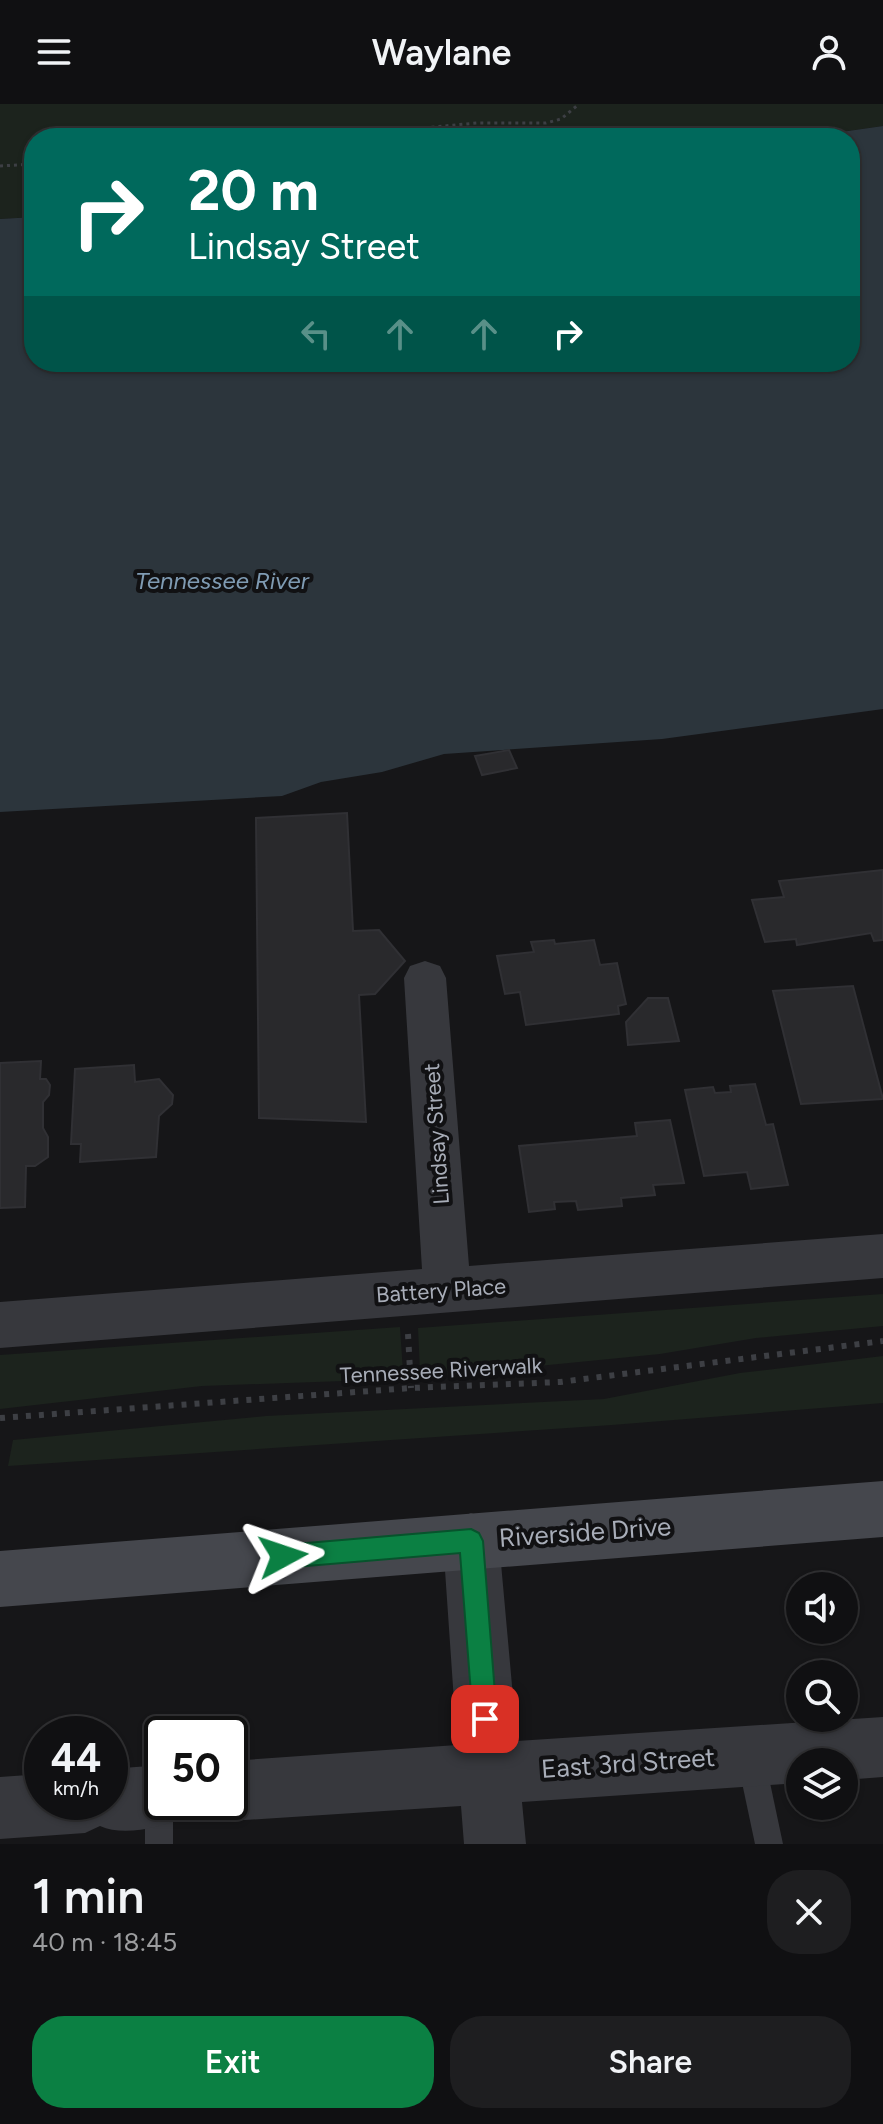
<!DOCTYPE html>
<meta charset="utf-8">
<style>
:root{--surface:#101012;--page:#1e1e20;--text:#f1f3f6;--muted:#9c9d9f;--line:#303032;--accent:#0b8043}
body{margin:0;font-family:Figtree,sans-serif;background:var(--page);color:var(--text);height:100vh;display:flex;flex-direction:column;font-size:30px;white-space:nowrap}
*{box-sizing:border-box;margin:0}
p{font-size:26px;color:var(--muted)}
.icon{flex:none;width:44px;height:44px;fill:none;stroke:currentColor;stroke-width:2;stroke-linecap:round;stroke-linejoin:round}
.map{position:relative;height:1740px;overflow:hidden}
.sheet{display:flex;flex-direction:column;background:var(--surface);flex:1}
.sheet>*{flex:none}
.guide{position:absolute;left:24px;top:24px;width:836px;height:244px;border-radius:32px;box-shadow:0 2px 6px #0004,0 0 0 2px var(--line);background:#00695c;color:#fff;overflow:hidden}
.fabs{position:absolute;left:786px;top:1468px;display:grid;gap:16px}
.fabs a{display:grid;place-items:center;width:72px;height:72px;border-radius:50%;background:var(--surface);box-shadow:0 2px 6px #0004,0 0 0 2px var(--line);font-size:40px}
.speed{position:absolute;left:24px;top:1612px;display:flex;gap:16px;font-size:40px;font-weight:700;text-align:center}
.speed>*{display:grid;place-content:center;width:104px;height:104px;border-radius:50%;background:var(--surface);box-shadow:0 2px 6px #0004,0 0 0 2px var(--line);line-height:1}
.speed small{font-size:20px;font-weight:400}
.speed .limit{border:4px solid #111;border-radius:12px;background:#fff;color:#111}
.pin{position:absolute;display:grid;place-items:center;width:68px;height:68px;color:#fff;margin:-34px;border-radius:16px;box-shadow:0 4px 12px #0006}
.me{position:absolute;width:88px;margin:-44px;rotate:85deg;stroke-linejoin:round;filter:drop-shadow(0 0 6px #0008)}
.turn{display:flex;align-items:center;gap:28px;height:168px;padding:0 32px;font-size:36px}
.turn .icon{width:104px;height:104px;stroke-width:2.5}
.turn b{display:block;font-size:56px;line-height:68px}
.lanes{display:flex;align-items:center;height:76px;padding:0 32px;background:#0003;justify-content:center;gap:40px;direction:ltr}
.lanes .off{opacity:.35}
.round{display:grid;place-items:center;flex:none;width:84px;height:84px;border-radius:32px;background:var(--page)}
.headline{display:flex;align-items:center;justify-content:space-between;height:136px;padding:0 32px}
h1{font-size:48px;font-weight:600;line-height:60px}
.cta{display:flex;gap:16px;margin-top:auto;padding:16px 32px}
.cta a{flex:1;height:92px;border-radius:32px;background:var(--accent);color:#fff;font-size:32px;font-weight:600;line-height:92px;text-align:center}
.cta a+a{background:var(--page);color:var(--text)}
header{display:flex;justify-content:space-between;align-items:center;height:104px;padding:0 32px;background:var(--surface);font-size:36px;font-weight:600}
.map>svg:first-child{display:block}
.green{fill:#1c231d}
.water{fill:#2c353c}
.building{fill:#29292c;stroke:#303034;stroke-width:2}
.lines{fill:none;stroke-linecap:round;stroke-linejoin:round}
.path-far1{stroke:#3d3f44;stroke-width:3;stroke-dasharray:3 4;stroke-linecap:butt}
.path{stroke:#3d3f44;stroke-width:6;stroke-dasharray:5 8;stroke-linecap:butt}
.service{fill:#37383d;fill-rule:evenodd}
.minor{fill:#37383d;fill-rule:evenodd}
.tertiary{fill:#37383d;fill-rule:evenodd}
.secondary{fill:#45474d;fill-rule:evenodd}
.route{fill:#0b8043;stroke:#07532c;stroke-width:2}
.labels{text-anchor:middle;stroke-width:8;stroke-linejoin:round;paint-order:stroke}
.street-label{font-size:22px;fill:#a8adb8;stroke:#111113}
.water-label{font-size:24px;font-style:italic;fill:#7f9bb3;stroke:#111113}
.near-street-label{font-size:26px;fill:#a8adb8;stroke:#111113}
</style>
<header><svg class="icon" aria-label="menu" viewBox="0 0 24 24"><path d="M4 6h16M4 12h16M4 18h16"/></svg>Waylane<svg class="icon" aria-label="person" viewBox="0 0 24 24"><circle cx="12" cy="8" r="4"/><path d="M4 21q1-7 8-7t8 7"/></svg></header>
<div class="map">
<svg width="883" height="1740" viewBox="0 0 883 1740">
<rect width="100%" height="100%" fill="#161618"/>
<g class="green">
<path d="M0,0H883V22L799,34H34V113L0,115Z"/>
<path d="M883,1190V1222L756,1234L660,1250L427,1273L420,1268L418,1224Z"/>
<path d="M400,1223L403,1268L398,1275L202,1282L0,1305V1251Z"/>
<path d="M883,1252V1299L612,1321L8,1362L13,1336L266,1312L604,1295L740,1269Z"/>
</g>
<path class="water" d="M883,22V605L662,635L444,650L382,668L321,678L282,692L0,708V115L34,113V258H850V34H799Z"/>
<g class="building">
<path d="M509,646L517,664L482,671L475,652Z"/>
<path d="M347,709L353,827L379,826L405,857L375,890L359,891L366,1018L259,1014L256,714Z"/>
<path d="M883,766V836L874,837L871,829L797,841L796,835L765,838L752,796L784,793L779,777Z"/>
<path d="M554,836L555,840L594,836L600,861L617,859L626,900L618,902L619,910L526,921L520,888L505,890L497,852L534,848L531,838Z"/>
<path d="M853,882L883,995L801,1000L773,887Z"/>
<path d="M648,894H668L679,937L628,941L626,918Z"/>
<path d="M41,957L40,975H46L50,981L49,991L43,998V1024L48,1033V1053L35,1062H26L25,1103L0,1104V959Z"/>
<path d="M134,961L135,978L159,975L173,991L172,1000L159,1012L156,1053L80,1058L81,1040H71L75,965Z"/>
<path d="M755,980L766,1021L773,1020L788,1081L751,1085L747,1068L704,1072L685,986L713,983L715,989L731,988L730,982Z"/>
<path d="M670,1016L684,1079L653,1081L655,1091L621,1094L622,1102L578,1106L576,1097L554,1098L555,1105L529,1108L519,1042L637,1032L635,1019Z"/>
</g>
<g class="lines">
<g class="path-far1">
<path d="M313,34L477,19H546L561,15L579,0"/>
<path d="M0,62L34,60"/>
</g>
<g class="path">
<path d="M408,1230L411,1284"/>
<path d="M0,1314L411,1284L560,1278L883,1237"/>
</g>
<g class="service">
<path d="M751,1641L761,1645L765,1655L783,1740H755L737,1655L741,1645Z"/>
<path d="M159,1682L162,1683V1698H173V1740H145V1696L149,1686Z"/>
</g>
<path class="minor" d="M425,857L440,862L446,874L469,1162L883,1130V1174L0,1244V1198L422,1165L404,874L410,862Z"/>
<g class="tertiary">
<path d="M471,1409L491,1417L499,1437L517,1637L883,1613V1673L844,1676V1658H800V1679L522,1698L526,1740H464L461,1702L230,1717L208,1709L204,1698H230V1657L457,1641L443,1437L451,1417Z"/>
<path d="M162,1661V1698H190L184,1714C160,1723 124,1733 100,1722L85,1729L0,1735V1673L42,1670V1698H110V1665Z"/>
</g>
<path class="secondary" d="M883,1377V1433L0,1503V1447Z"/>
</g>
<path class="route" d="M471,1425L479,1429L483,1437L497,1615L494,1623L485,1627L476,1623L473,1615L460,1449L283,1464L274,1460L271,1452L274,1444L283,1441Z"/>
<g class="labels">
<g class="street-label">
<text transform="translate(436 1030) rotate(-94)" y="8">Lindsay Street</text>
<text transform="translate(441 1186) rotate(-4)" y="8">Battery Place</text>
<text transform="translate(441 1266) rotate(-3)" y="8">Tennessee Riverwalk</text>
</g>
<g class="water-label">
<text x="222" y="485">Tennessee River</text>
</g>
<g class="near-street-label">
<text transform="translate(585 1428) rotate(-4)" y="9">Riverside Drive</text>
<text transform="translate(628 1659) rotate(-4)" y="9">East 3rd Street</text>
</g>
</g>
</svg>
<div class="fabs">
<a><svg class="icon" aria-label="sound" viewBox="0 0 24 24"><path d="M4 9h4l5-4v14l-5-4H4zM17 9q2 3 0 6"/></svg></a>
<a><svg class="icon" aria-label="search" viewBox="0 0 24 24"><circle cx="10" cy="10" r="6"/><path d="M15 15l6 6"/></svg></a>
<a><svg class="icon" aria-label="layers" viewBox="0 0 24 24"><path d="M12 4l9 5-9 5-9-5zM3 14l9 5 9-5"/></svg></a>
</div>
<div class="speed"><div>44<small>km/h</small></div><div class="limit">50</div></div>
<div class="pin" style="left:485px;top:1615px;background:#d93025"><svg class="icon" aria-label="arrive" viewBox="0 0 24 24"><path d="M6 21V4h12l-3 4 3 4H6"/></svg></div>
<svg class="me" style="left:283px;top:1452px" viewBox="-20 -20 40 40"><path d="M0-17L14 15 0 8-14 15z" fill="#0b8043" stroke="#fff" stroke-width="4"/></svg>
<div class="guide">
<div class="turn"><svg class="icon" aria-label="right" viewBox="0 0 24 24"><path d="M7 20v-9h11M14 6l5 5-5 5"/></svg><div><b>20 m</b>Lindsay Street</div></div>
<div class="lanes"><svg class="icon off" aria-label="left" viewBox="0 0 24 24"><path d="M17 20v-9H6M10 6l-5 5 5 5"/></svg><svg class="icon off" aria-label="ahead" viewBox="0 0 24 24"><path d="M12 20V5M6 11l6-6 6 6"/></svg><svg class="icon off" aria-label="ahead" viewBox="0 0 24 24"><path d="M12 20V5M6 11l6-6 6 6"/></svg><svg class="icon" aria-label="right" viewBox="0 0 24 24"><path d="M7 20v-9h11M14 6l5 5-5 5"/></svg></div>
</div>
</div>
<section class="sheet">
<div class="headline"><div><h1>1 min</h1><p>40 m · 18:45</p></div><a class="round"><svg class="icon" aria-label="close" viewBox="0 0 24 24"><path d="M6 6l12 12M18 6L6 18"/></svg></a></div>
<div class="cta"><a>Exit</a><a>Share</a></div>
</section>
